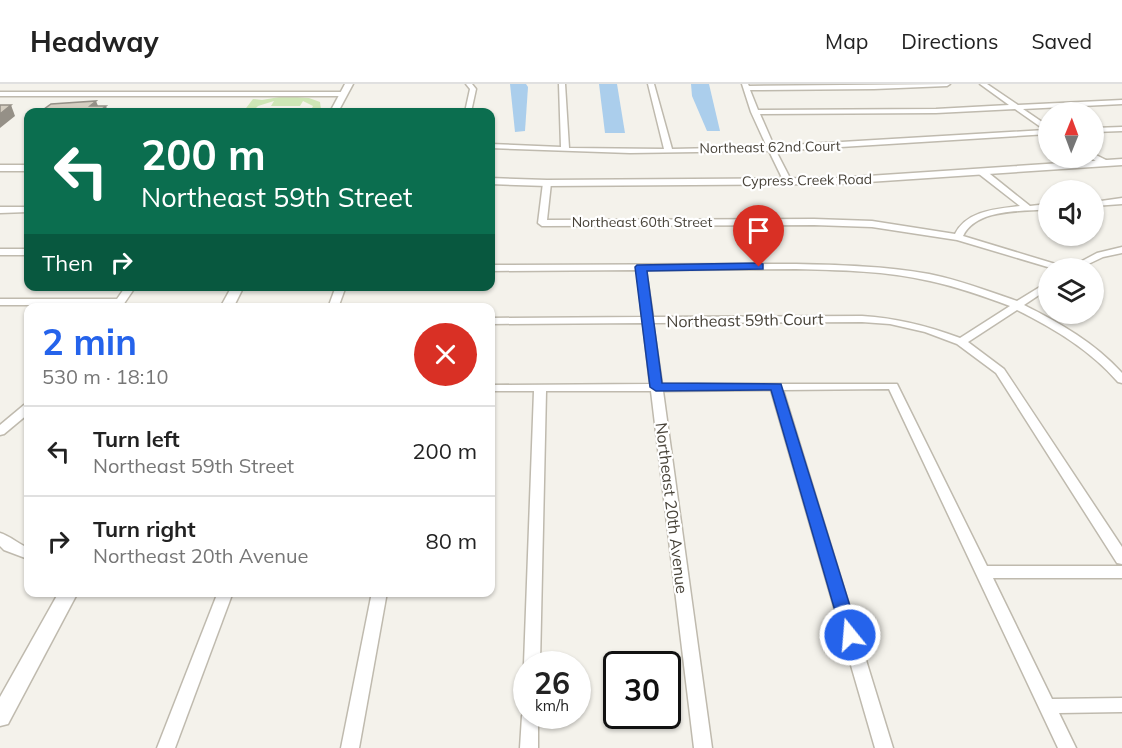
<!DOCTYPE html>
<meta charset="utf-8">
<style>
:root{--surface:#fff;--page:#f6f6f6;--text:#222;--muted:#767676;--line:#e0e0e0;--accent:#2563eb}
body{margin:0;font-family:Mulish,sans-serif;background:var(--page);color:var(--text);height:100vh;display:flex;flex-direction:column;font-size:22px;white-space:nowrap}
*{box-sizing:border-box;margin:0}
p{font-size:20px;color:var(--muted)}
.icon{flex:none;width:33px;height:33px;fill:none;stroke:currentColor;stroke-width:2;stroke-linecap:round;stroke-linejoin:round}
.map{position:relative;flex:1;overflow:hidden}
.side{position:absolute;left:24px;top:219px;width:471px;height:294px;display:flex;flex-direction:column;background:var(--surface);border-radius:12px;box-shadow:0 2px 4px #0004}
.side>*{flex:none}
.top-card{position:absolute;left:24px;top:24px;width:471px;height:183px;border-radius:12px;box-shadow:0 2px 4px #0004;background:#0b6e4f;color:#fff;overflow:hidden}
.needle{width:39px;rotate:1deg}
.controls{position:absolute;left:1038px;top:18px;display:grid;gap:12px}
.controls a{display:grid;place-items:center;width:66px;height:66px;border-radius:50%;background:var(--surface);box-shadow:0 2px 4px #0004;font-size:30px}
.speed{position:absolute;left:513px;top:567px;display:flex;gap:12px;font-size:30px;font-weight:700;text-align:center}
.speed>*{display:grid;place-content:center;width:78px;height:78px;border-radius:50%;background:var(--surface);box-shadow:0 2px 4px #0004;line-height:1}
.speed small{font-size:15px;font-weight:400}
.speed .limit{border:3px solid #111;border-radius:9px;background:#fff;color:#111}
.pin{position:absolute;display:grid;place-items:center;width:51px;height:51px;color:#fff;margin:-62px -26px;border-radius:50% 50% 50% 0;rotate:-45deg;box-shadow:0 0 6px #0007}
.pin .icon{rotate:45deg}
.me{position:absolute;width:66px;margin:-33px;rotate:343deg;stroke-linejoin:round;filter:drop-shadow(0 0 4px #0008)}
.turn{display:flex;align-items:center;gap:21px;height:126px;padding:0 18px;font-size:27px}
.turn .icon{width:78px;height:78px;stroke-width:2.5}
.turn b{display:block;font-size:42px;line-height:51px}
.then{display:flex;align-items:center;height:57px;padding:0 18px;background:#0003;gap:12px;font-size:22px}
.round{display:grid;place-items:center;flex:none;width:63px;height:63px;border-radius:32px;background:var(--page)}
.summary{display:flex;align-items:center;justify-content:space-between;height:102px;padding:0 18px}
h1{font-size:36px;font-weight:700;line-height:45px;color:var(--accent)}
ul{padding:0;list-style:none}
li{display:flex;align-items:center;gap:18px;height:90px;padding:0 18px;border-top:2px solid var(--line)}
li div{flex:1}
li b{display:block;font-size:22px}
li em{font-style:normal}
header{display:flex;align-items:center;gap:36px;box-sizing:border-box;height:84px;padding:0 30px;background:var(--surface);border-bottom:2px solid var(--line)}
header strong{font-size:28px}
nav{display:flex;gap:33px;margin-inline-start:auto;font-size:21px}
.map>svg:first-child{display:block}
.green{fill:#cee6b6}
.water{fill:#abceec}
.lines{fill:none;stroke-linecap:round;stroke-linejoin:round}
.minor-casing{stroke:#bfbaae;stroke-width:3}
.tertiary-casing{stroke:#bfbaae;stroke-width:3}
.minor{fill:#fff;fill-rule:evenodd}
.tertiary{fill:#fff;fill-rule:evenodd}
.shaded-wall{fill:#959087}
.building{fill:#d5cec1;stroke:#959087;stroke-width:1.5}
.route{fill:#2563eb;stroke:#184099;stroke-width:1.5}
.labels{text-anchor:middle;stroke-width:4.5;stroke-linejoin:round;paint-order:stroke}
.far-street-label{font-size:14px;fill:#484339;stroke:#fff}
.street-label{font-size:16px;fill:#484339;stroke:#fff}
</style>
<header>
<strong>Headway</strong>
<nav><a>Map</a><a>Directions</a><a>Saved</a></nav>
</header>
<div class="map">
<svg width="1122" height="664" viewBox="0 0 1122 664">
<rect width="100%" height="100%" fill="#f4f2eb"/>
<path class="green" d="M285,12L309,14L320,18L321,25L319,28H310L313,22L303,17L300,22H271L274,17L258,22L252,28H243L253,15L262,16Z"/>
<g class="water">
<path d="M510,0H526L528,3L525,47L515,48Z"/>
<path d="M599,0H617L625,49H605Z"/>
<path d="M691,0H709L720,47H707L692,12Z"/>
</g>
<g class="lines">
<g class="minor-casing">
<g id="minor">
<path d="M466,0H472L476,5L471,28H465L470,5Z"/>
<path d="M559,0H565L569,64L664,65L648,0H654L672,65L767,63L751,28L742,0H748L749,2L950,0L947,2L874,5L750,6L758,26L936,25L1009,21L980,0H987L1018,21L1122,16V20L1023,25L1048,42V50L776,67L792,98L788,100L784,98L769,67L630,69L490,64V60L561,63ZM1015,25L1045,46L774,62L760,30L936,29Z"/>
<path d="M0,8H344L347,10L344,12H0Z"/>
<path d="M1122,43V47L1094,48V44Z"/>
<path d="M1094,70L1108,77V81H1102L1091,74H1094Z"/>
<path d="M979,86H985L1030,122L1048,120V125C1022,128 977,124 963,152L1062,182L1063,184H1051L957,156L872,143L814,141L542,142L538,139L543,99L547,97L551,99L547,136L814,135L872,137L955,150C967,126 997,125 1020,122L979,90Z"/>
<path d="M1122,114V120L1094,122V118Z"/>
<path d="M0,123H28V128L0,129Z"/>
<path d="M1122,163V169L1103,173L1080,184H1069L1097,169Z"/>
<rect x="0" y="165" width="28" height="6"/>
<path d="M796,180C840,181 885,182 929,190C959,196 988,207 1017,217L1048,198V205L1024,221C1060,239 1095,259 1122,289V299L1118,298C1090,266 1055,245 1017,226L968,258L1004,285L1122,463V480L1117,479L996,289L957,260L925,248L890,240L862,238L653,239L662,300H897L987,482H1122V494H993L1052,615L1122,614V628L1059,629L1076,664H1058L889,305L783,306L893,664H875L771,306L663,307L712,664H694L651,307H546L540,580H526V585L524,580L534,307H490V301L650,300L643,239L490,240V234L642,233L637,186L490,187V181ZM796,185C841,186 886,187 930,197C958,203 983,212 1010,222L960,254C928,242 896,234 862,232L653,233L646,186Z"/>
<path d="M126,202H136L121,224H111L112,221H0V215H117Z"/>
<path d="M336,202H346L338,224H328Z"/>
<path d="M28,320V330L4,350L0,351V341L24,321Z"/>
<path d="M0,449C8,451 19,460 28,464V475L4,466L0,462Z"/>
<path d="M218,508H233L175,664H157Z"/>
<path d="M372,508H387L359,664H341Z"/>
<path d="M526,626V632H538V664H520L522,632Z"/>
</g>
</g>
<g class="tertiary-casing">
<g id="tertiary">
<path d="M345,0H353L338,28H330Z"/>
<path d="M1122,75V81L838,100L547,102L490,100V94L547,96L838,94Z"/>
<rect x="0" y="81" width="28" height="6"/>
<path d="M232,202H244L233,224H220Z"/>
<path d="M59,508H78L8,640L0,642V613Z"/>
</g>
</g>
<use href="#minor" class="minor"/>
<use href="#tertiary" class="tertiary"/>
</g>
<g class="shaded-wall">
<path d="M96,17L100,27L90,22Z"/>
<path d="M11,21L15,32L0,44V30Z"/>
<path d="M106,22L108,28H98Z"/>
</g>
<g class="building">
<path d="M96,17L90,22H106L98,28H40L51,20Z"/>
<path d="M0,21H11L0,30Z"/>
</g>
<path class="route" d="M759,179L763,180V185L647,187L662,299L781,300L859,551L857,556L850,558L844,556L842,551L771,306L656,307L650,303L635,183L637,181Z"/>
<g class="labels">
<g class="far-street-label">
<text transform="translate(770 63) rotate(-1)" y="5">Northeast 62nd Court</text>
<text transform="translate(807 96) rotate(-1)" y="5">Cypress Creek Road</text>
<text x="642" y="143">Northeast 60th Street</text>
</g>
<g class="street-label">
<text transform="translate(745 236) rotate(-1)" y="6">Northeast 59th Court</text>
<text transform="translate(672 424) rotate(83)" y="6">Northeast 20th Avenue</text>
</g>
</g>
</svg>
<div class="controls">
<a><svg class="needle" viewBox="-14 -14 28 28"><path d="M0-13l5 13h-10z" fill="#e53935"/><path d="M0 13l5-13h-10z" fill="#767676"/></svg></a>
<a><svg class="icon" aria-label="sound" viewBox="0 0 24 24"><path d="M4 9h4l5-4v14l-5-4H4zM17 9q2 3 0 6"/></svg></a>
<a><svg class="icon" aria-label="layers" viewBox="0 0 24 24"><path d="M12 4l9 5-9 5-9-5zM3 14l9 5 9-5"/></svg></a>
</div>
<div class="speed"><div>26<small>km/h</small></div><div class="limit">30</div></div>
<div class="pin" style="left:759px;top:183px;background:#d93025"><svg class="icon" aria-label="arrive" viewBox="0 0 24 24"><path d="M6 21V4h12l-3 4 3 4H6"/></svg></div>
<svg class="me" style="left:850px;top:551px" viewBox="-20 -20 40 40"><circle r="17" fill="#2563eb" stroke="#fff" stroke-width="3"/><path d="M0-11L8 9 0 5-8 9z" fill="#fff"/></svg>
<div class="top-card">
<div class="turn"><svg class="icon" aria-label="left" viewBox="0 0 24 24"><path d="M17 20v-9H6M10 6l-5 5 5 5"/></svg><div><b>200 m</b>Northeast 59th Street</div></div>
<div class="then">Then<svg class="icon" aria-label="right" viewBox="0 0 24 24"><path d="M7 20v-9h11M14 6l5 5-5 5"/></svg></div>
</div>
<section class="side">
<div class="summary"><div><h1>2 min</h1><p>530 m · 18:10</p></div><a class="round" style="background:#d93025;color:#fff"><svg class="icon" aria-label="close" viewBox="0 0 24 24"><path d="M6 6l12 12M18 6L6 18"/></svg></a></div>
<ul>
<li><svg class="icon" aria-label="left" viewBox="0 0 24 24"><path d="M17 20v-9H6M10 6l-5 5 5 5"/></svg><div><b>Turn left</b><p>Northeast 59th Street</p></div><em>200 m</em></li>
<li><svg class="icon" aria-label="right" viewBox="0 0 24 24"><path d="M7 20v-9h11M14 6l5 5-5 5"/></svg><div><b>Turn right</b><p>Northeast 20th Avenue</p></div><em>80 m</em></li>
</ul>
</section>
</div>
